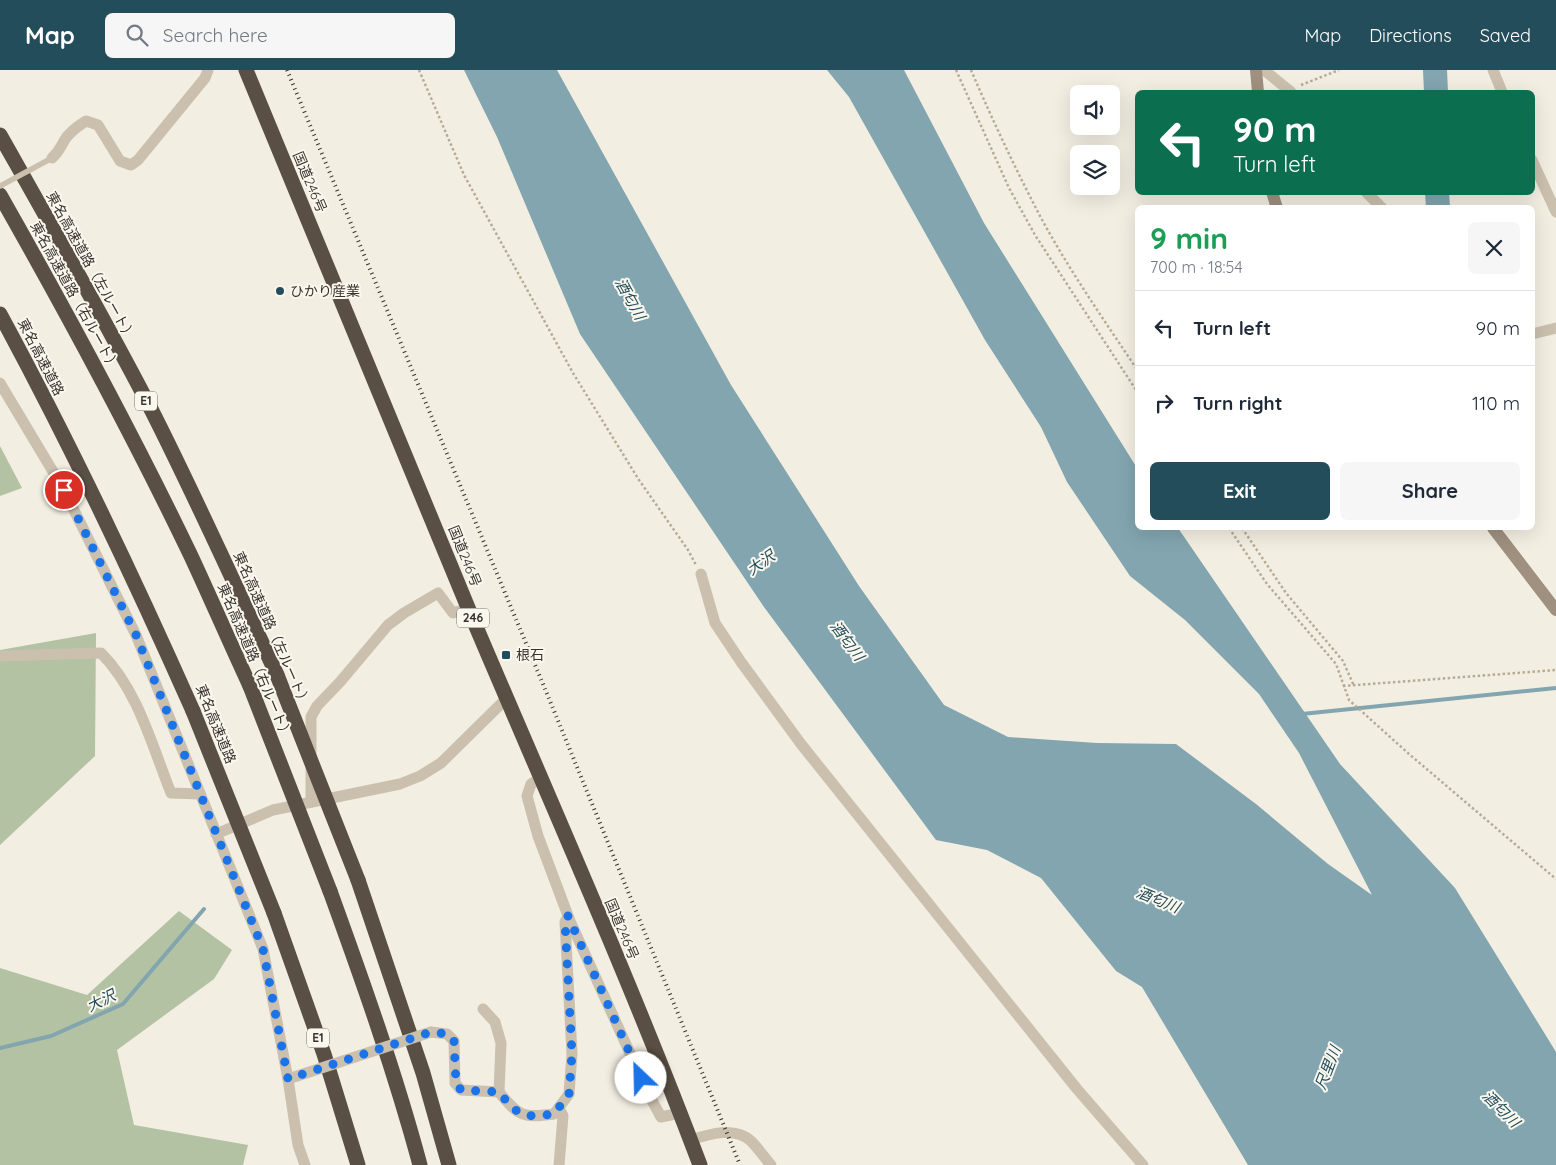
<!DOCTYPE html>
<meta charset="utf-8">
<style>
:root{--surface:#fff;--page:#f6f6f7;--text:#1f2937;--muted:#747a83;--line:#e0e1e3;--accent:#234d5a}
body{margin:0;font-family:Quicksand,"Noto Sans JP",sans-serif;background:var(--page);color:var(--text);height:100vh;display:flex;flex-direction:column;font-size:19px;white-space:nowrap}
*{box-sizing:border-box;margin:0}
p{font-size:16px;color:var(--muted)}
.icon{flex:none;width:28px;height:28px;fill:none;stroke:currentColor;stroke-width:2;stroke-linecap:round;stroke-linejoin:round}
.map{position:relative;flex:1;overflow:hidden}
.drawer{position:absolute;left:1135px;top:135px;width:400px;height:325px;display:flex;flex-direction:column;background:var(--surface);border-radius:8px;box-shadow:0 5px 20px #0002}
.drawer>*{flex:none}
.hud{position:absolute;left:1135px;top:20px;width:400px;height:105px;border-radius:8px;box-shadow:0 5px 20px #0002;background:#0b6e4f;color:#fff;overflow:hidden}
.tools{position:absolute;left:1070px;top:15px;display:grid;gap:10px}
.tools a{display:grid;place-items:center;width:50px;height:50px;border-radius:8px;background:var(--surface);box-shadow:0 5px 20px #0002;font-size:25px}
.pin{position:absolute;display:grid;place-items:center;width:42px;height:42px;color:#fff;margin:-21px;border:2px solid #fff;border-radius:50%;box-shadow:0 1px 5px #0007}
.me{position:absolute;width:55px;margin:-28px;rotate:336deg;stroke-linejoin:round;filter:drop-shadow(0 0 4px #0008)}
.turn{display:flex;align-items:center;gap:18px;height:105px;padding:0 15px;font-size:22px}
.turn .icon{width:65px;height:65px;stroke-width:2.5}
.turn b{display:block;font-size:35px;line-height:42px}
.round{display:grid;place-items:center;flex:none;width:52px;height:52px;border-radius:8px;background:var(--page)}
.head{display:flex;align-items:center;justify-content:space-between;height:85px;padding:0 15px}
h1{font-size:30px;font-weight:700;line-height:38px;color:#1e9e55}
.primary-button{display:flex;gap:10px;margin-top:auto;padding:10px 15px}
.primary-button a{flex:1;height:58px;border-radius:8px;background:var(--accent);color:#fff;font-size:20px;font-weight:700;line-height:58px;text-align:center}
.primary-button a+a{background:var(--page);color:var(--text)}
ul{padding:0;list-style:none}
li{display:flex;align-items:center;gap:15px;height:75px;padding:0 15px;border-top:1px solid var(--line)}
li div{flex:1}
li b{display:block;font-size:19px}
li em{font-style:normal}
header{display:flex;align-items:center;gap:30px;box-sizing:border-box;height:70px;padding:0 25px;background:var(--accent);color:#fff}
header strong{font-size:24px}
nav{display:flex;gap:28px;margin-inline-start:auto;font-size:18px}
.search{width:350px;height:45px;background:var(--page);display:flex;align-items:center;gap:12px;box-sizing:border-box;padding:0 18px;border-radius:8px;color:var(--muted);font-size:19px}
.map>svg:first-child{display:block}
.green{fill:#b2c2a2}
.water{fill:#82a5af}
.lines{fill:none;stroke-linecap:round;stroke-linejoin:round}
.stream{stroke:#82a5af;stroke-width:4}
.river{stroke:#82a5af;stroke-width:24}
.path{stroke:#b7ab98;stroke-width:2.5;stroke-dasharray:2.5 2.5;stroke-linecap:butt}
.street{stroke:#cbc0ae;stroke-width:11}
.secondary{stroke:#9f907f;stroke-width:12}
.highway{stroke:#5a4f44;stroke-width:15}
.rail{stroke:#3a332c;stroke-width:4;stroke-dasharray:1 4;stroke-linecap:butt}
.lane-bridge{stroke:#cbc0ae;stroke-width:5.5}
.street-bridge{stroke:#cbc0ae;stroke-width:11}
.highway-bridge{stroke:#5a4f44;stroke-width:15}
.route{stroke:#1a73e8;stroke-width:9;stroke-dasharray:0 16.2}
.poi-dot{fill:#234d5a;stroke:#faf7ef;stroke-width:2}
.labels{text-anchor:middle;stroke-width:4;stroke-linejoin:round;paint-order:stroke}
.shield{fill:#faf7ef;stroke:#746e66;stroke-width:1}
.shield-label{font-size:12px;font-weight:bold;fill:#3a332c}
.street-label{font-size:14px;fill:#3a332c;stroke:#faf7ef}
.poi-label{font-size:14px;fill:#3a332c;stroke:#faf7ef;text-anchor:start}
.water-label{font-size:15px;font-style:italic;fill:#234d5a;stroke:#faf7ef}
</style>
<header>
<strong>Map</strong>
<div class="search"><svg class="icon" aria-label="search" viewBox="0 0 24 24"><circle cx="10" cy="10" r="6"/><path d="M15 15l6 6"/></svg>Search here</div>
<nav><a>Map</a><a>Directions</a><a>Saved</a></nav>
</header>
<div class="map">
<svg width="1556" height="1095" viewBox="0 0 1556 1095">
<rect width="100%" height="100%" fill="#f3eee2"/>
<g class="green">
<path d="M0,376L22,418L0,426Z"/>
<path d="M96,563L95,686L0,775V580Z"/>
<path d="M179,841L232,880L214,909L117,980L134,1055L248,1075L243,1095H0V898L87,925Z"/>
</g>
<path class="water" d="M464,0H557L731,315L859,516L944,635L1008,667L1097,673L1176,674L1256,734L1328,794L1372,825L1299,683L1259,624L1185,550L1130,506L1067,412L1041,357L985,270L849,27L827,0H904L984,153L1137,398L1138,458H1178L1340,694L1455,818L1556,982V1095H1248L1142,917L1116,901L1041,808L987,780L936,770L764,537L580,264L497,67Z"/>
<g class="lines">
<g class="stream">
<path d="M1302,644L1556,618"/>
<path d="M0,978L51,966L123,934L204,839"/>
</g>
<g class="river">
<path d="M1435,0L1436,22"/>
<path d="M1437,122L1438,138"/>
</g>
<g class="path">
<path d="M419,0L464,105L573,303L639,410L688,480L696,495"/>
<path d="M956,0L1009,118L1035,165L1138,323"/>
<path d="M971,0C992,49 1015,98 1040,146C1069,200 1104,250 1138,301"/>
<path d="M1301,15L1339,0"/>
<path d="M1229,458L1267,514L1336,594L1349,630L1409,684L1556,809"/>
<path d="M1242,458L1286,523L1343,591L1354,616"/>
<path d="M1343,616L1556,600"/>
</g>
<g class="street">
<path d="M1264,0L1291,22"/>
<path d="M1493,0L1502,22"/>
<path d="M52,88C59,82 60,78 64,71C69,62 78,56 86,51L98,55L120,91L131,95L138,90L205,8L208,0"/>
<path d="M1532,90L1556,142"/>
<path d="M1366,122L1382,138"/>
<path d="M1532,264L1556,258"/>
<path d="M0,313L64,420L136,565L263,879L288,1009L298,1075L305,1095"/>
<path d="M701,504L715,553L741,592L801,674L1077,1019L1143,1095"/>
<path d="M0,586L101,583C138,620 152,676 171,723L200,724"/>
<path d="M541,708L531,714L527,726L538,766L570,851L649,1025L661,1047L680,1043"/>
<path d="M311,732V647L317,636L340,612L388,555L404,543L438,523L453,543L469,538"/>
<path d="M216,764L273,740L400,714L420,706L441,693L507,628"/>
<path d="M483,939L495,952L501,973L499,1022C519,1047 523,1048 554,1044L569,1024L572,984L565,852L567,848"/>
<path d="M431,962L447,964L454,971L455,1013L461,1020L499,1022"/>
<path d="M691,1070C709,1064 735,1056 751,1071C758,1078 764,1087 771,1095"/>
<path d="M559,1095L563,1046L559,1038"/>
</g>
<g class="secondary">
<path d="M1256,0L1258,22"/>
<path d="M1272,122L1277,138"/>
<path d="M1493,458L1556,540"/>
</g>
<g class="highway">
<path d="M246,0C321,180 394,360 469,540C547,724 629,907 700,1095"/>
<path d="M0,65C52,157 104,248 152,341C196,428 236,517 277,605"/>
<path d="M0,125C67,243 132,363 191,486C211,529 230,573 250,616"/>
<path d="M0,244C70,373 133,506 193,641"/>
<path d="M358,810L423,1003L449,1095"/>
<path d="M330,821C363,912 395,1002 420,1095"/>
<path d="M274,843L324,984L358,1095"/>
</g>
<path class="rail" d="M287,0L543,614L740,1095"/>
<path class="lane-bridge" d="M0,116L52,88"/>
<path class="street-bridge" d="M288,1009L431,962"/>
<g class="highway-bridge">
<path d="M277,605L358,810"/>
<path d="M250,616L330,821"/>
<path d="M193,641L274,843"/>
</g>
</g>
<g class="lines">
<path class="route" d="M64,420L136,565L263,879L288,1009L431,962L447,964L454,971L456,1013L461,1020L499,1022C519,1047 523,1048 554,1044L569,1024L572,984L565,852L568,846L641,1008"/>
</g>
<g class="poi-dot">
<circle cx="280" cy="221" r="5"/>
<rect x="501" y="580" width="10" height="10" rx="2.5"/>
</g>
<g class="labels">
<g class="shield">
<rect x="135" y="321.5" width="22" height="19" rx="4"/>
<rect x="457" y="538.5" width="32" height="19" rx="4"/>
<rect x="307" y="958.5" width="22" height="19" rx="4"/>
</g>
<g class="shield-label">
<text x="146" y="335">E1</text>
<text x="473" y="552">246</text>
<text x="318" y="972">E1</text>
</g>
<g class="street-label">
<text transform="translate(310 112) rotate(67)" y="5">国道246号</text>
<text transform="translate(91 196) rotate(61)" y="5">東名高速道路（左ルート）</text>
<text transform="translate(75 226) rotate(61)" y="5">東名高速道路（右ルート）</text>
<text transform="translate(41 287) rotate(63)" y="5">東名高速道路</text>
<text transform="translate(465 486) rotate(68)" y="5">国道246号</text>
<text transform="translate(272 559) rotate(66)" y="5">東名高速道路（左ルート）</text>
<text transform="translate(255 591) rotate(67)" y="5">東名高速道路（右ルート）</text>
<text transform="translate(216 654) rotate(68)" y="5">東名高速道路</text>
<text transform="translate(622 859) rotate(67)" y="5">国道246号</text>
</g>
<g class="poi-label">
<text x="290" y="226">ひかり産業</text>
<text x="516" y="590">根石</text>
</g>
<g class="water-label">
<text transform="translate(630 229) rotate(61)" y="5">酒匂川</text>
<text transform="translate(761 493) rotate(-35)" y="5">大沢</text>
<text transform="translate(847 571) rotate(53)" y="5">酒匂川</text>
<text transform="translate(1158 830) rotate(22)" y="5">酒匂川</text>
<text transform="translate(101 931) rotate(-26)" y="5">大沢</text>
<text transform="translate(1328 998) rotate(-69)" y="5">尺里川</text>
<text transform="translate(1501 1039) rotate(45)" y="5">酒匂川</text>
</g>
</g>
</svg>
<div class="tools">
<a><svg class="icon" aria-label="sound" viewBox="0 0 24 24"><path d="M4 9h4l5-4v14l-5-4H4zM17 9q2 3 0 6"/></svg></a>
<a><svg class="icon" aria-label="layers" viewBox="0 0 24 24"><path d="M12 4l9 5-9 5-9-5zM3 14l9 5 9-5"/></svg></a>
</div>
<div class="pin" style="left:64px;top:420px;background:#d93025"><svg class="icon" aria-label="arrive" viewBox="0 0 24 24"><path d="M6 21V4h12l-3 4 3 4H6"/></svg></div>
<svg class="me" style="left:641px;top:1008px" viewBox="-20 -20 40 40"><circle r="19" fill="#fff"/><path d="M0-13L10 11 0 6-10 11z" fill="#1a73e8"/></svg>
<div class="hud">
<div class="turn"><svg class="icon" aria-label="left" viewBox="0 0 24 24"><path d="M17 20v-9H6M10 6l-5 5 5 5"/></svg><div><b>90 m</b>Turn left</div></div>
</div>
<section class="drawer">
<div class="head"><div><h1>9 min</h1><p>700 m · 18:54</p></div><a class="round"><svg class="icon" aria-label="close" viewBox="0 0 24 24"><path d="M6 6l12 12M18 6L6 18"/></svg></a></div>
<ul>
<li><svg class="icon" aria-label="left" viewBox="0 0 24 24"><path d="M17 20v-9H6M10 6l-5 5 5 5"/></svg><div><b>Turn left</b></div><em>90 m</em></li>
<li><svg class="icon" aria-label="right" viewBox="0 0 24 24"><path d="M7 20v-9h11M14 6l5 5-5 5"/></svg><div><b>Turn right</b></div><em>110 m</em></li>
</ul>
<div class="primary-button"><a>Exit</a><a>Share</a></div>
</section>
</div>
